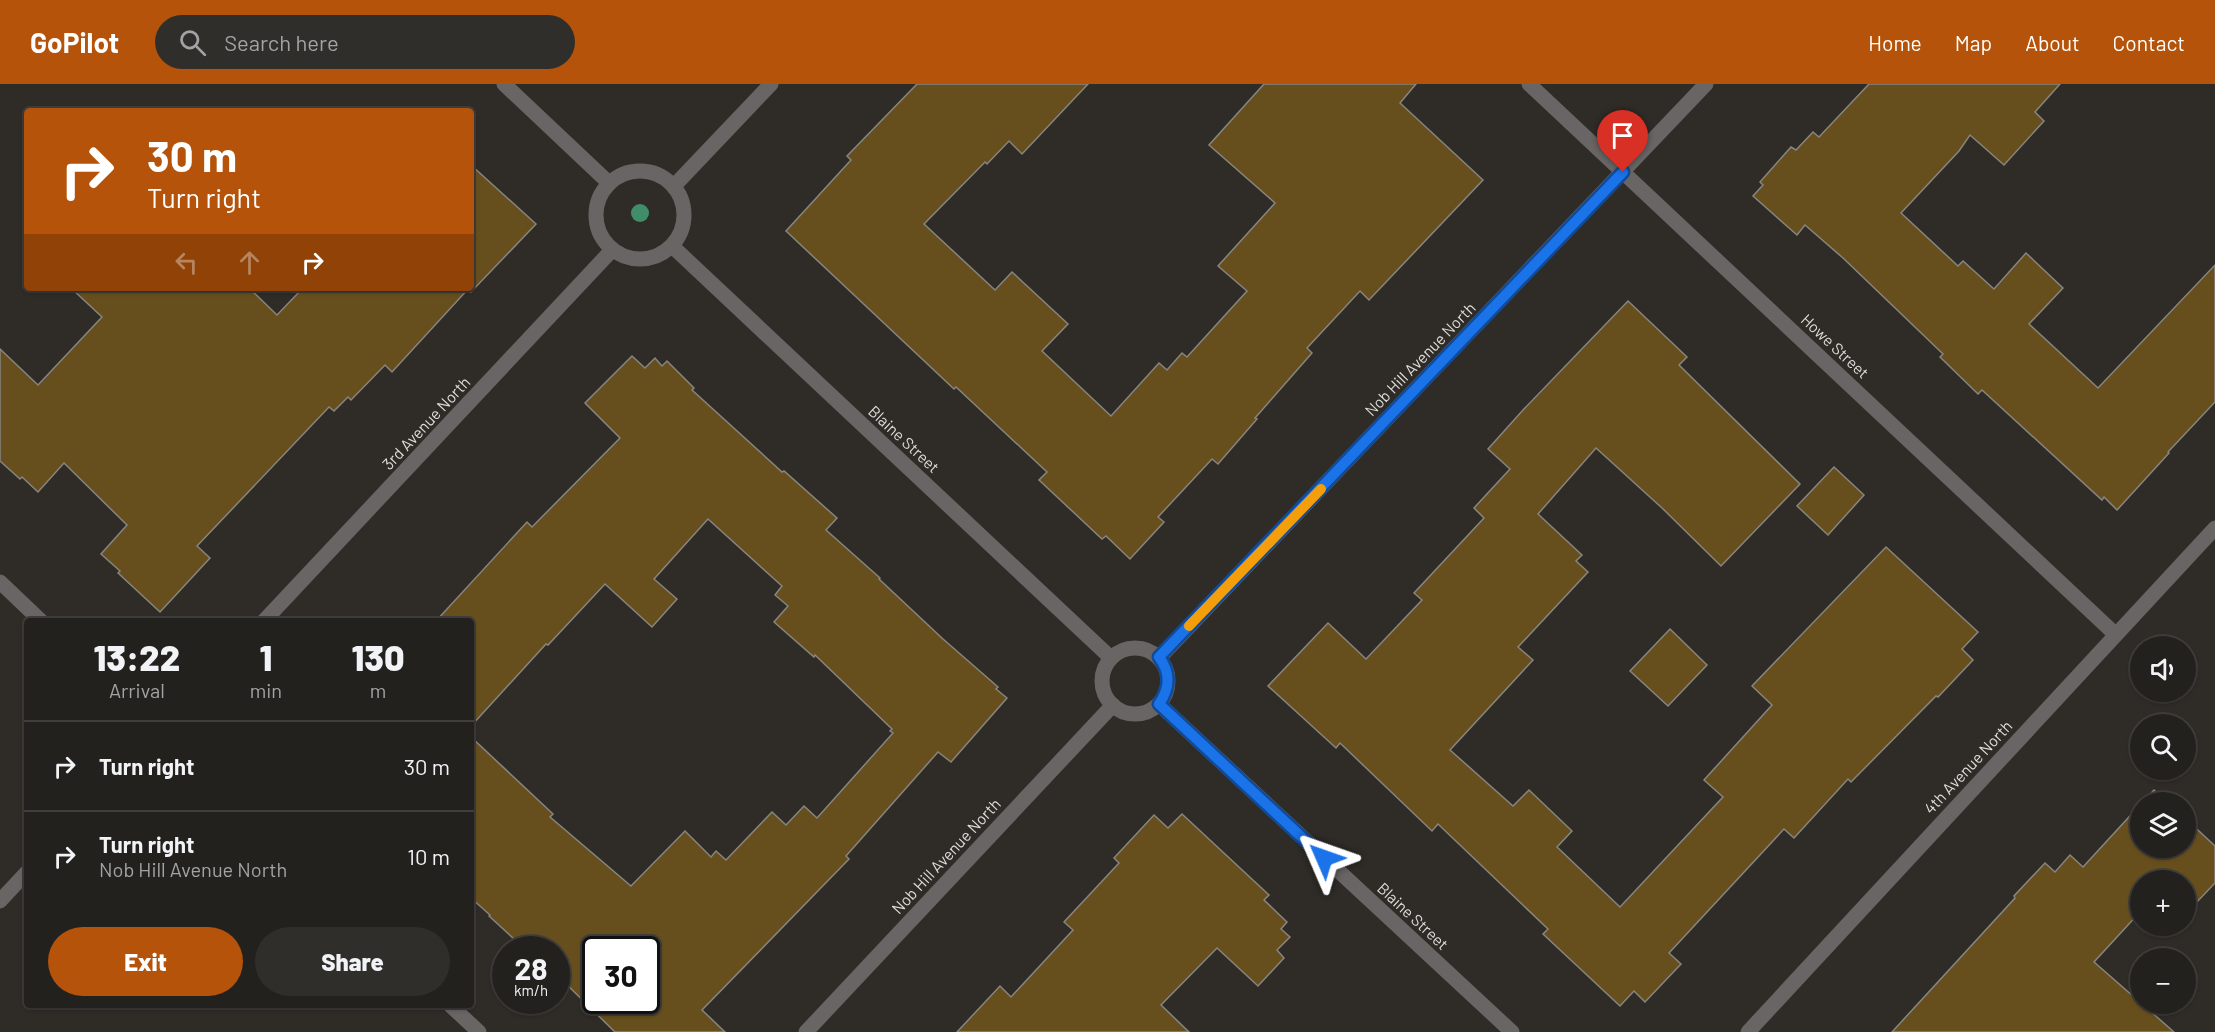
<!DOCTYPE html>
<meta charset="utf-8">
<style>
:root{--surface:#23211e;--page:#2f2e2b;--text:#f1f3f6;--muted:#a3a3a4;--line:#403e3c;--accent:#b45309}
body{margin:0;font-family:Barlow,sans-serif;background:var(--page);color:var(--text);height:100vh;display:flex;flex-direction:column;font-size:22px;white-space:nowrap}
*{box-sizing:border-box;margin:0}
p{font-size:20px;color:var(--muted)}
.icon{flex:none;width:33px;height:33px;fill:none;stroke:currentColor;stroke-width:2;stroke-linecap:round;stroke-linejoin:round}
.map{position:relative;flex:1;overflow:hidden}
.details{position:absolute;left:24px;top:534px;width:450px;height:390px;display:flex;flex-direction:column;background:var(--surface);border-radius:6px;box-shadow:0 2px 4px #0004,0 0 0 2px var(--line)}
.details>*{flex:none}
.banner{position:absolute;left:24px;top:24px;width:450px;height:183px;border-radius:6px;box-shadow:0 2px 4px #0004,0 0 0 2px var(--line);background:#b45309;color:#fff;overflow:hidden}
.tools{position:absolute;left:2130px;top:552px;display:grid;gap:12px}
.tools a{display:grid;place-items:center;width:66px;height:66px;border-radius:50%;background:var(--surface);box-shadow:0 2px 4px #0004,0 0 0 2px var(--line);font-size:30px}
.speed{position:absolute;left:492px;top:852px;display:flex;gap:12px;font-size:30px;font-weight:700;text-align:center}
.speed>*{display:grid;place-content:center;width:78px;height:78px;border-radius:50%;background:var(--surface);box-shadow:0 2px 4px #0004,0 0 0 2px var(--line);line-height:1}
.speed small{font-size:15px;font-weight:400}
.speed .limit{border:3px solid #111;border-radius:9px;background:#fff;color:#111}
.pin{position:absolute;display:grid;place-items:center;width:51px;height:51px;color:#fff;margin:-62px -26px;border-radius:50% 50% 50% 0;rotate:-45deg;box-shadow:0 0 6px #0007}
.pin .icon{rotate:45deg}
.me{position:absolute;width:66px;margin:-33px;rotate:313deg;stroke-linejoin:round;filter:drop-shadow(0 0 4px #0008)}
.turn{display:flex;align-items:center;gap:21px;height:126px;padding:0 24px;font-size:27px}
.turn .icon{width:78px;height:78px;stroke-width:2.5}
.turn b{display:block;font-size:42px;line-height:51px}
.lanes{display:flex;align-items:center;height:57px;padding:0 24px;background:#0003;justify-content:center;gap:30px;direction:ltr}
.lanes .off{opacity:.35}
.eta{display:flex;justify-content:space-evenly;align-items:center;height:102px;text-align:center}
.eta b{font-size:36px;font-weight:800;line-height:42px}
.button{display:flex;gap:12px;margin-top:auto;padding:12px 24px}
.button a{flex:1;height:69px;border-radius:36px;background:var(--accent);color:#fff;font-size:24px;font-weight:800;line-height:69px;text-align:center}
.button a+a{background:var(--page);color:var(--text)}
ul{padding:0;list-style:none}
li{display:flex;align-items:center;gap:18px;height:90px;padding:0 24px;border-top:2px solid var(--line)}
li div{flex:1}
li b{display:block;font-size:22px}
li em{font-style:normal}
header{display:flex;align-items:center;gap:36px;box-sizing:border-box;height:84px;padding:0 30px;background:var(--accent);color:#fff}
header strong{font-size:28px}
nav{display:flex;gap:33px;margin-inline-start:auto;font-size:21px}
.search{width:420px;height:54px;background:var(--page);display:flex;align-items:center;gap:15px;box-sizing:border-box;padding:0 21px;border-radius:33px;color:var(--muted);font-size:22px}
.map>svg:first-child{display:block}
.building{fill:#674f1d;stroke:#888580;stroke-width:1.5;fill-rule:evenodd}
.lines{fill:none;stroke-linecap:round;stroke-linejoin:round}
.street{stroke:#686564;stroke-width:15}
.tree{fill:#408e69}
.route-casing{stroke:#114b97;stroke-width:15}
.route{stroke:#1a73e8;stroke-width:10}
.slow{stroke:#f59e0b;stroke-width:10}
.labels{text-anchor:middle;stroke-width:6;stroke-linejoin:round;paint-order:stroke}
.street-label{font-size:16px;fill:#deddda;stroke:#2f2c28}
</style>
<header>
<strong>GoPilot</strong>
<div class="search"><svg class="icon" aria-label="search" viewBox="0 0 24 24"><circle cx="10" cy="10" r="6"/><path d="M15 15l6 6"/></svg>Search here</div>
<nav><a>Home</a><a>Map</a><a>About</a><a>Contact</a></nav>
</header>
<div class="map">
<svg width="2215" height="948" viewBox="0 0 2215 948">
<rect width="100%" height="100%" fill="#2f2c28"/>
<g class="building">
<path d="M917,0H1088L1022,70L1009,57L987,80L985,78L924,140L995,206L1012,188L1068,240L1042,267L1111,332L1159,279L1167,286L1182,269L1187,273L1247,207L1218,182L1275,119L1209,61L1264,0H1416L1400,19L1483,96L1369,216L1360,207L1307,264L1312,269L1255,334L1257,335L1218,380L1212,375L1158,433L1164,438L1130,475L1106,452L1102,455L1039,396L1047,388L956,303L954,305L786,147L851,76L847,72Z"/>
<path d="M1869,0H2060L2035,28L2044,37L2004,81L1970,51L1959,67L1901,129L1958,182L1963,177L1994,205L2026,169L2063,204L2029,240L2098,304L2215,181V318L2168,368L2169,369L2117,426L2104,413L2102,416L1982,306L1978,310L1940,273L1943,270L1843,174L1805,141L1797,151L1753,112L1763,101L1760,98L1791,63L1796,66L1813,48L1819,53Z"/>
<path d="M471,81L536,140L471,208Z"/>
<path d="M71,204H249L277,231L303,204H469L392,288L385,281L351,316L348,313L334,327L329,323L197,462L210,474L160,528L118,489L120,487L101,470L127,441L64,379L38,408L22,393L20,395L0,377V265L38,301L102,233Z"/>
<path d="M1628,217L1687,273L1679,281L1800,400L1721,482L1662,424L1596,364L1538,430L1582,471L1576,477L1588,488L1518,563L1533,576L1450,666L1513,722L1529,706L1572,747L1557,763L1620,823L1723,713L1704,696L1772,621L1752,602L1886,463L1978,548L1962,565L1973,576L1938,613L1936,612L1851,698L1848,695L1794,754L1784,745L1669,869L1681,880L1645,918L1634,907L1620,922L1543,850L1548,845L1438,740L1432,747L1340,659L1336,664L1268,602L1328,539L1366,575L1422,516L1414,509L1484,434L1474,424L1510,385L1488,365L1523,326Z"/>
<path d="M632,272L645,284L655,274L662,282L667,277L694,304L692,306L782,388L784,387L837,434L826,446L880,494L879,495L943,555L998,603L996,605L1007,614L951,678L938,668L846,772L849,775L702,926L725,948H615L556,890V866H526L489,832L490,831L471,814V653L553,730L550,733L631,802L685,747L711,773L716,767L726,776L772,728L786,741L804,722L817,734L893,649L890,647L892,645L815,571L814,573L774,538L788,522L775,511L782,502L708,435L654,495L677,515L652,543L605,500L548,561L546,560L471,642V537H436L527,438L532,443L620,354L585,319ZM596,866H646V916H596Z"/>
<path d="M1834,383L1864,411L1828,451L1797,422Z"/>
<path d="M1670,545L1707,581L1668,622L1630,587Z"/>
<path d="M2154,706L2167,718H2143Z"/>
<path d="M2140,721V764H2186V735L2215,762V799L2195,820L2186,811V796H2140V828L2094,878L2174,948H1892L2015,814L2014,812L2045,779L2055,788L2070,771L2083,783Z"/>
<path d="M1182,730L1269,811L1264,816L1287,838L1281,845L1290,853L1277,866L1284,874L1258,902L1217,864L1161,921L1189,948H957L1000,902L1011,913L1073,846L1064,838L1119,779L1114,774L1154,731L1168,744Z"/>
</g>
<g class="lines">
<g class="street">
<path d="M504,0L609,99"/>
<path d="M1529,0L2115,550"/>
<circle cx="640" cy="131" r="44"/>
<path d="M674,102L771,0"/>
<path d="M672,162L1111,574"/>
<path d="M0,498L41,537"/>
<path d="M264,537L612,166"/>
<circle cx="1135" cy="597" r="33"/>
<path d="M1159,574L1706,0"/>
<path d="M1159,620L1512,948"/>
<path d="M0,817L27,788"/>
<path d="M450,921L479,948"/>
<path d="M806,948L1113,621"/>
<path d="M1748,948L2215,444"/>
</g>
</g>
<circle class="tree" cx="640" cy="129" r="9"/>
<g class="lines">
<g class="route-casing">
<path id="route" d="M1324,774L1159,620C1170,604 1171,589 1159,573L1623,88"/>
</g>
<use href="#route" class="route"/>
<path class="slow" d="M1189,542L1321,405"/>
</g>
<g class="labels">
<g class="street-label">
<text transform="translate(1835 262) rotate(43)" y="6">Howe Street</text>
<text transform="translate(1420 275) rotate(-46)" y="6">Nob Hill Avenue North</text>
<text transform="translate(426 339) rotate(-47)" y="6">3rd Avenue North</text>
<text transform="translate(904 355) rotate(43)" y="6">Blaine Street</text>
<text transform="translate(1968 683) rotate(-47)" y="6">4th Avenue North</text>
<text transform="translate(946 772) rotate(-47)" y="6">Nob Hill Avenue North</text>
<text transform="translate(1413 832) rotate(43)" y="6">Blaine Street</text>
</g>
</g>
</svg>
<div class="tools">
<a><svg class="icon" aria-label="sound" viewBox="0 0 24 24"><path d="M4 9h4l5-4v14l-5-4H4zM17 9q2 3 0 6"/></svg></a>
<a><svg class="icon" aria-label="search" viewBox="0 0 24 24"><circle cx="10" cy="10" r="6"/><path d="M15 15l6 6"/></svg></a>
<a><svg class="icon" aria-label="layers" viewBox="0 0 24 24"><path d="M12 4l9 5-9 5-9-5zM3 14l9 5 9-5"/></svg></a>
<a>+</a>
<a>−</a>
</div>
<div class="speed"><div>28<small>km/h</small></div><div class="limit">30</div></div>
<div class="pin" style="left:1623px;top:88px;background:#d93025"><svg class="icon" aria-label="arrive" viewBox="0 0 24 24"><path d="M6 21V4h12l-3 4 3 4H6"/></svg></div>
<svg class="me" style="left:1324px;top:774px" viewBox="-20 -20 40 40"><path d="M0-17L14 15 0 8-14 15z" fill="#1a73e8" stroke="#fff" stroke-width="4"/></svg>
<div class="banner">
<div class="turn"><svg class="icon" aria-label="right" viewBox="0 0 24 24"><path d="M7 20v-9h11M14 6l5 5-5 5"/></svg><div><b>30 m</b>Turn right</div></div>
<div class="lanes"><svg class="icon off" aria-label="left" viewBox="0 0 24 24"><path d="M17 20v-9H6M10 6l-5 5 5 5"/></svg><svg class="icon off" aria-label="ahead" viewBox="0 0 24 24"><path d="M12 20V5M6 11l6-6 6 6"/></svg><svg class="icon" aria-label="right" viewBox="0 0 24 24"><path d="M7 20v-9h11M14 6l5 5-5 5"/></svg></div>
</div>
<section class="details">
<div class="eta">
<div><b>13:22</b><p>Arrival</p></div>
<div><b>1</b><p>min</p></div>
<div><b>130</b><p>m</p></div>
</div>
<ul>
<li><svg class="icon" aria-label="right" viewBox="0 0 24 24"><path d="M7 20v-9h11M14 6l5 5-5 5"/></svg><div><b>Turn right</b></div><em>30 m</em></li>
<li><svg class="icon" aria-label="right" viewBox="0 0 24 24"><path d="M7 20v-9h11M14 6l5 5-5 5"/></svg><div><b>Turn right</b><p>Nob Hill Avenue North</p></div><em>10 m</em></li>
</ul>
<div class="button"><a>Exit</a><a>Share</a></div>
</section>
</div>
